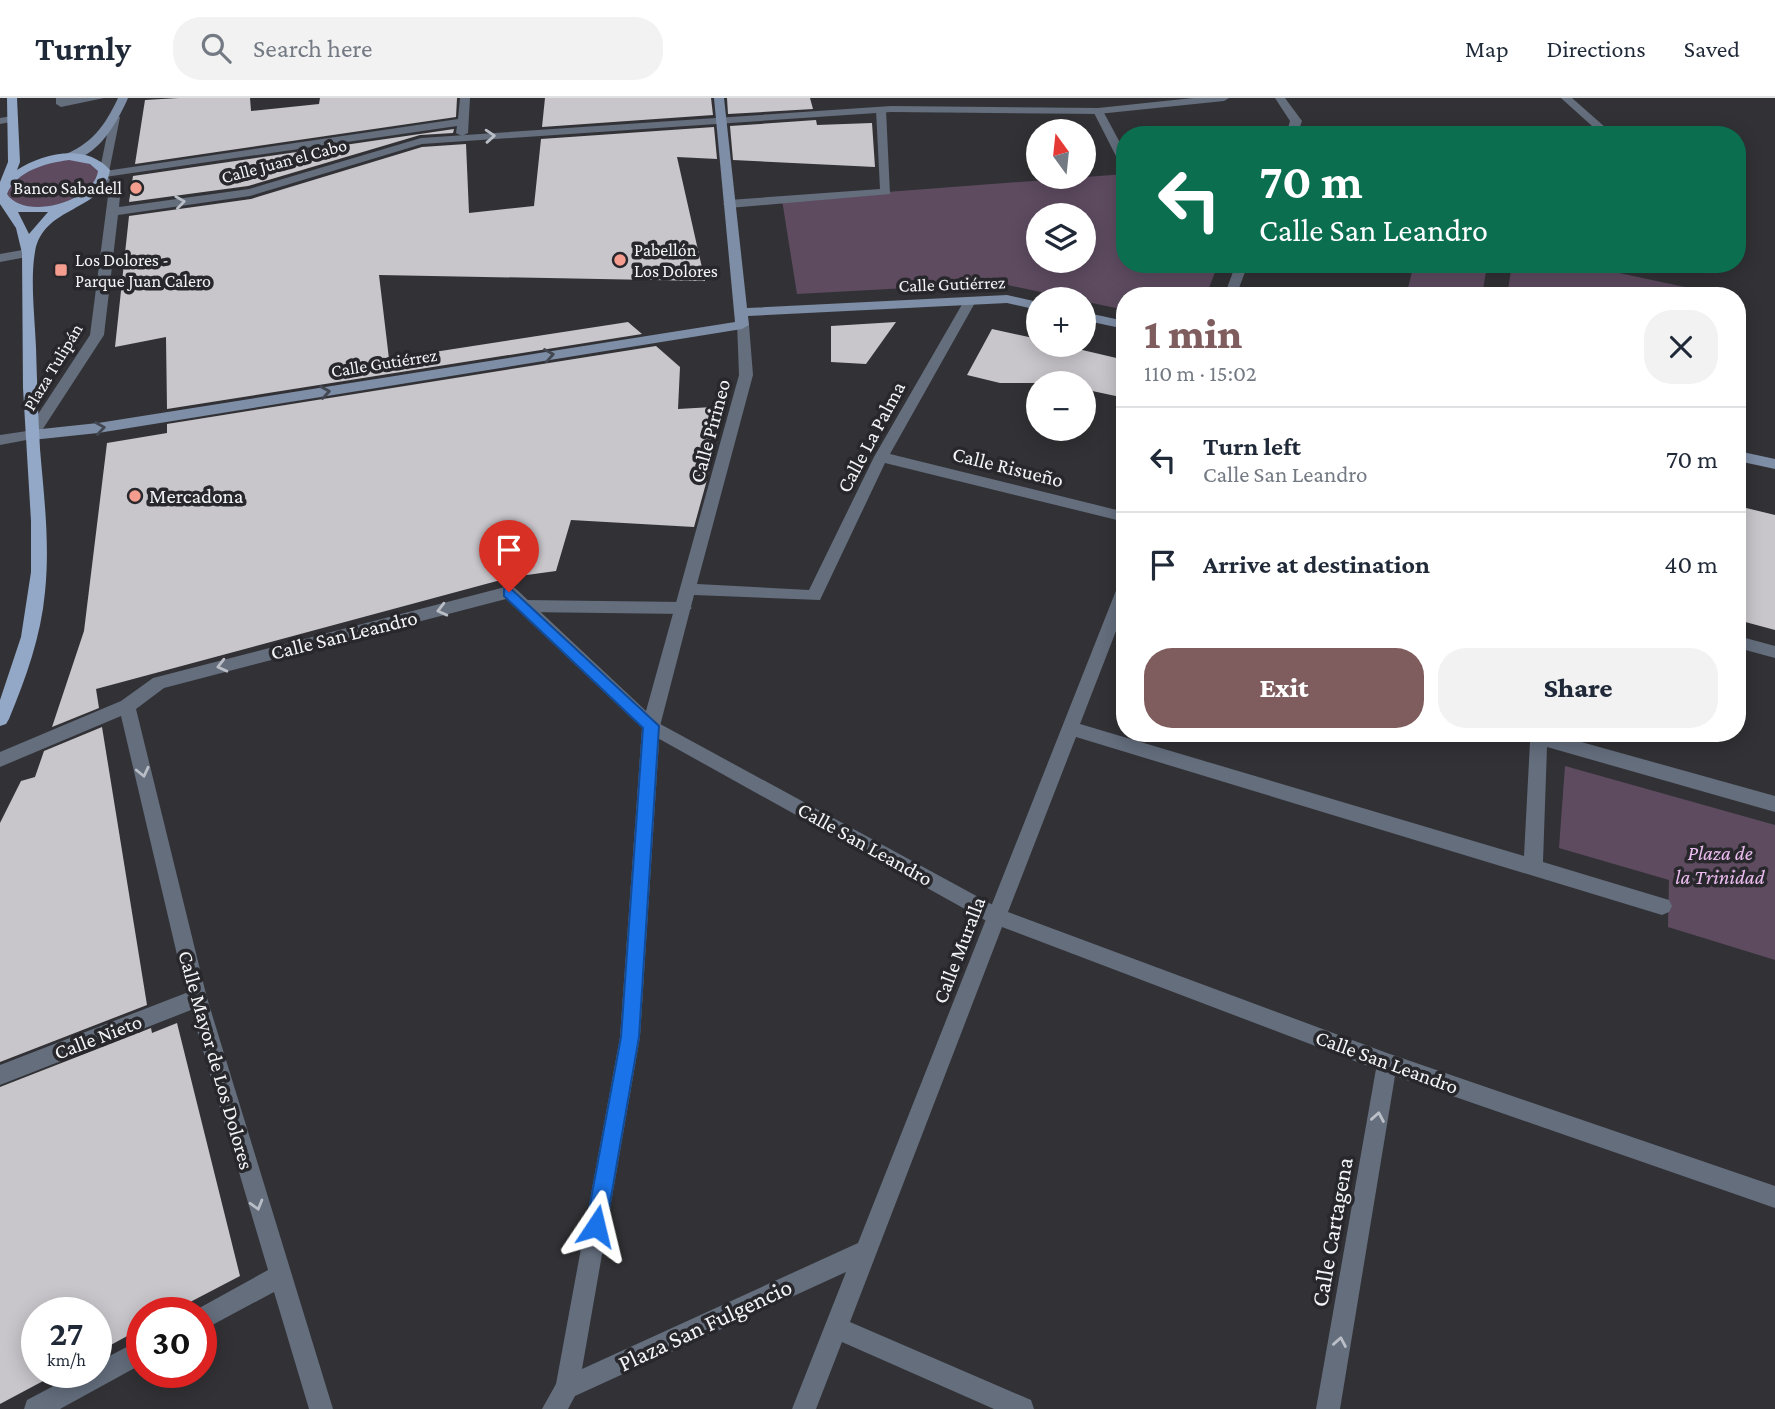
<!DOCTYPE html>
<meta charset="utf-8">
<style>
:root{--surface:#fff;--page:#f2f2f3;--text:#1f2937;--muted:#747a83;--line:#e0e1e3;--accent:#7f5d5f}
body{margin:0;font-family:"Crimson Pro",serif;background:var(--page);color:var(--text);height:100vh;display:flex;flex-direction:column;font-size:26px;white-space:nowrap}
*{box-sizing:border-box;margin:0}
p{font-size:23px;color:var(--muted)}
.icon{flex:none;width:38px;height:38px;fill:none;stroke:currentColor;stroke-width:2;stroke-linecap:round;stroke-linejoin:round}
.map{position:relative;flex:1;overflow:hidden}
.sheet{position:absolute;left:1116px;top:189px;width:630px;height:455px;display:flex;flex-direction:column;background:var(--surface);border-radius:28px;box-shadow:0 4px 18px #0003}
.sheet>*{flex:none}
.hud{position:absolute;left:1116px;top:28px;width:630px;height:147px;border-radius:28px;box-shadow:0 4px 18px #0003;background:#0b6e4f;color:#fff;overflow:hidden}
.needle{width:46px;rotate:345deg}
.fabs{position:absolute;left:1026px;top:21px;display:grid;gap:14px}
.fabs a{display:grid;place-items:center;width:70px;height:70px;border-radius:50%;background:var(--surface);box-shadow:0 4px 18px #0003;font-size:35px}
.speed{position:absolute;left:21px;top:1199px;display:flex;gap:14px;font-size:35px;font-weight:700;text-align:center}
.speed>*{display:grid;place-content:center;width:91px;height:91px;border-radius:50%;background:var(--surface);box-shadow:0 4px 18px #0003;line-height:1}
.speed small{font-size:18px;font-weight:400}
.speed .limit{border:10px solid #d22;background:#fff;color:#111}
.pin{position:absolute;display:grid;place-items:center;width:60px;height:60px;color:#fff;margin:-72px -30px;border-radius:50% 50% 50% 0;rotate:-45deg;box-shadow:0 0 7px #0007}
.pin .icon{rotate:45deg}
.me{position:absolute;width:77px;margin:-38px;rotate:10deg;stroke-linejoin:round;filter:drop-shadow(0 0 5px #0008)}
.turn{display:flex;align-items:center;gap:24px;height:147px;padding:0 28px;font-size:32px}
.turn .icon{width:91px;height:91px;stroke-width:2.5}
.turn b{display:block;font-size:49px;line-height:60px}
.round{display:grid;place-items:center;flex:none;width:74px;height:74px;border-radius:28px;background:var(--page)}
.headline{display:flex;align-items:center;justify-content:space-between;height:119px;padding:0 28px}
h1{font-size:42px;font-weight:800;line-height:52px;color:var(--accent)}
.primary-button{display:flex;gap:14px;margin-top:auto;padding:14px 28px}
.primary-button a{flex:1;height:80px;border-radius:28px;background:var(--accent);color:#fff;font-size:28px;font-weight:800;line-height:80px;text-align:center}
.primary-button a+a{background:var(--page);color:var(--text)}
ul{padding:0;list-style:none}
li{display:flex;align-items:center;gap:21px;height:105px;padding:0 28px;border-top:2px solid var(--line)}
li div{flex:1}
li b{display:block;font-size:26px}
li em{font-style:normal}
header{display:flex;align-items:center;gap:42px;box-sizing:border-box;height:98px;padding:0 35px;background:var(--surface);border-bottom:2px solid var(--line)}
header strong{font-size:33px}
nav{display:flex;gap:38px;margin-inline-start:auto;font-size:24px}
.search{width:490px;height:63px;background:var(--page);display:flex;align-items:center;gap:18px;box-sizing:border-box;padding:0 24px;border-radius:28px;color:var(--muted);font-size:26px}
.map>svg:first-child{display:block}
.green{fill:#5e4b60;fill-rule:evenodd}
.building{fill:#c8c6cb}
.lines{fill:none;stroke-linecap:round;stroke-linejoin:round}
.service{fill:#646e7d;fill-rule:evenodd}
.pedestrian{fill:#646e7d;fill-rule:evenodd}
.minor{fill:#646e7d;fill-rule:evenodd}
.secondary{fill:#7e8ea6;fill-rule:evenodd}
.primary{fill:#93a8c6;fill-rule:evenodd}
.oneway{stroke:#babec6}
.oneway2{stroke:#424751}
.route{fill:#1a73e8;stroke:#114b97;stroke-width:2}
.poi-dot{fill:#f59d8f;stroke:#28282c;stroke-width:2.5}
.labels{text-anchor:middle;stroke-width:7;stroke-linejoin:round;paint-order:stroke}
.far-street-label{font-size:18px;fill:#f3f4f6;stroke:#28282c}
.far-poi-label{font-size:18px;fill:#f3f4f6;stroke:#28282c;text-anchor:start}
.street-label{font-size:21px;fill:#f3f4f6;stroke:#28282c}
.poi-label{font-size:21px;fill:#f3f4f6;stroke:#28282c;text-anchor:start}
.park-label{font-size:21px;font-style:italic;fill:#edbdf2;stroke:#28282c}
.near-street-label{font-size:24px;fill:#f3f4f6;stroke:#28282c}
</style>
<header>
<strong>Turnly</strong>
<div class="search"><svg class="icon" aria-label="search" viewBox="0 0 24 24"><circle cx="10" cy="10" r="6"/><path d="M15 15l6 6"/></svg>Search here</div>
<nav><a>Map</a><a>Directions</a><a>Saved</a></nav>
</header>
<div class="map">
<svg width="1775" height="1311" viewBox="0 0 1775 1311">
<rect width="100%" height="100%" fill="#323236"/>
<g class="green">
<path d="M65,60L98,66L99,88L57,109L17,110L2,92L15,76Z"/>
<path d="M1125,76V166H1218L1206,198H1125V212L998,185L797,196L782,102ZM1038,117H1083V163H1038Z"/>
<path d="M1414,166L1487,167L1482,198H1406Z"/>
<path d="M1512,166H1577L1727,198H1507Z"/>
<path d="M1565,668L1775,727V862L1668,829L1669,782L1559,750Z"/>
</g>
<g class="building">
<path d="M179,0H250L251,13L319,6L320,0H457L456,19L135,66L145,2Z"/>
<path d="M545,0H711L713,17L542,29Z"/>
<path d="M727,0H810L813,11L728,16Z"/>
<path d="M816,22L817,27L872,25L875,69L733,62L730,28Z"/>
<path d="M714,29L717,61L677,59L705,183L379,177L389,261L628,224L642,236L167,311L166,239L115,249L129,118L251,101L422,49L466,46L469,115L534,108L541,41Z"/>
<path d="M454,31L453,35L420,37L248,88L129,104L133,78Z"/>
<path d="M896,224L866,266L831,264V228Z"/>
<path d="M992,231L1038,241V247H1061L1125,262V300L1083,291V285H1000L967,277Z"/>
<path d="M656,248L680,269L678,311L713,309V360L694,429L571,422L556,473L512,479L96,591L99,610L52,629L84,533L107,345L167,335V326Z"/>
<path d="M1738,408L1775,417V532L1738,522Z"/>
<path d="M102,629L147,907L0,964V725L21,683L35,679L44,653Z"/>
<path d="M177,925L240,1178L171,1214H142V1230L96,1255V1214H37V1274H60L0,1306V989L151,930L152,935Z"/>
</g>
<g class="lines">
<path class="service" d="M56,0H104L61,9L56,6Z"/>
<g class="pedestrian">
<path d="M460,0H470L468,35L462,38L456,35L457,28L105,79L99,76L105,73L458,21Z"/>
<path d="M881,9L886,12L890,96L729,110L723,106L729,102L880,91L876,12Z"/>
<path d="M1094,11L1103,13L1125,54V67L1119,64L1093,13Z"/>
<path d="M524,502L684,504L692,510L684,516L524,514L516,508Z"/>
<path d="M651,621L1004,813L1007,819L1004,825L997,828L990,825L645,633L642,628L645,623Z"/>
</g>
<g class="minor">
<path d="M1193,0H1229L1224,3L1098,16L891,14L422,46L250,98L118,117L104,237L37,340L0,347V337L27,333L90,237L108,98L98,81L111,17L120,19L108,79L120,98L119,109L249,91L421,40L891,8L1098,10Z"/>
<path d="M1275,0H1285L1302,23L1297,37H1286L1290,23Z"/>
<path d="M1561,0H1572L1614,37H1602Z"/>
<path d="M12,18L17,21L16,23L0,26V20Z"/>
<path d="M28,151L32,152V158L0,164V156Z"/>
<path d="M1236,166H1248L1236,198H1224Z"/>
<path d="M970,199L976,203L890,356L1125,414V424L885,365L820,502L694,497L660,628L640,939L582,1271L858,1145L1117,490L1125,484V510L1080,626L1524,758L1530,644L1517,640L1514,635H1549L1775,698V714L1547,649L1543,764L1669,802L1672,808L1669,814L1662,817L1076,639L1008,814L1387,955L1775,1088V1110L1395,978L1340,1311H1316L1376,971L1002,829L850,1224L1031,1302L1034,1311H994L842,1244L816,1311H792L846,1174L575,1298L568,1311H542L556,1286L620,939L642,630L506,501L164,590L136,611L207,900L333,1311H309L274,1194L201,1233V1214H192L268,1172L191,912L0,987V967L186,895L121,618L0,669V654L121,603L153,580L509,488L515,490L646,613L739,277L737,224L742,223L749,227L753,277L697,486L809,492L874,359L964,203Z"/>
<path d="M1738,538L1775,548V560L1738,550Z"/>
<path d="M142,1241V1266L60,1311H24L27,1302L80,1274H96V1265Z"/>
</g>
<g class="secondary">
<path d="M118,0H128C117,25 95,66 61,62V58C91,47 105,28 118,0Z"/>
<path d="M714,0H724L747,210L1007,197L1038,204V212L1007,205L748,218L749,227L742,231L98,335L32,342L25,337L32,332L98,325L735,224Z"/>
<path d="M1083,214L1125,223V231L1083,222Z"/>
<path d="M1738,353L1775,361V371L1738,363Z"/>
</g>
<path class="primary" d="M7,0H17L20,64L17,72C44,55 86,45 110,72C104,114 43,107 35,154C30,182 35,221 36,250C37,283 38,317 40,351C44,398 50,446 45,494C41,538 26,580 9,621L6,626L0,628V602L21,539L31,474V423L23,290L22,155L16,130L0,106V84L8,64ZM69,62L90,66L98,73C94,104 24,123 7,96C16,73 46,65 69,62ZM18,114H48L29,136Z"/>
</g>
<defs><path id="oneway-chevron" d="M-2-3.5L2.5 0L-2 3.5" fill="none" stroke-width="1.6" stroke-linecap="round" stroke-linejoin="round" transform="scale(1.75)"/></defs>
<g class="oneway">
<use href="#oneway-chevron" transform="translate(490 38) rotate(-4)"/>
<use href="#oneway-chevron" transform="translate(180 104) rotate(-8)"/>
<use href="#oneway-chevron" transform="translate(442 512) rotate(166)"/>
<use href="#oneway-chevron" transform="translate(222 568) rotate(166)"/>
<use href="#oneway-chevron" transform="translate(143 674) rotate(77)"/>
<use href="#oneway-chevron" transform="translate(1378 1019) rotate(-80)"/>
<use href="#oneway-chevron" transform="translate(257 1107) rotate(74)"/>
<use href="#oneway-chevron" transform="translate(1340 1244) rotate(-80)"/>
</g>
<g class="oneway2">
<use href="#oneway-chevron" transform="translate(549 257) rotate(-10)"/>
<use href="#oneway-chevron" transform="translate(325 294) rotate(-9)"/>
<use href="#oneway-chevron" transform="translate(100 330) rotate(-8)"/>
</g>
<path class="route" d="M509,489L659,628L639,939L606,1128L603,1135L596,1138L589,1135L586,1128L621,939L643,630L504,498V491Z"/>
<g class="poi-dot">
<circle cx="136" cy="90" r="7"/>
<circle cx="620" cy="162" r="7"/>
<rect x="54" y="165" width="14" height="14" rx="3.5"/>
<circle cx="135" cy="398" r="7"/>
</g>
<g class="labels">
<g class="far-street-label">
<text transform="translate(284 63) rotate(-15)" y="6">Calle Juan el Cabo</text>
<text transform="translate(952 186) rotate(-2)" y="6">Calle Gutiérrez</text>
<text transform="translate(384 265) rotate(-9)" y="6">Calle Gutiérrez</text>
<text transform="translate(53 269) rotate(-59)" y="6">Plaza Tulipán</text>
</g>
<g class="far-poi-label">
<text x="122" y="96" text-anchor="end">Banco Sabadell</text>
<text x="634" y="158">Pabellón<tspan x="634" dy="21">Los Dolores</tspan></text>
<text x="75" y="168">Los Dolores -<tspan x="75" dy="21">Parque Juan Calero</tspan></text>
</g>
<g class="street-label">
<text transform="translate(710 333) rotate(-75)" y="7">Calle Pirineo</text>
<text transform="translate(871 339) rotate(-62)" y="7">Calle La Palma</text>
<text transform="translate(1008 369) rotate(14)" y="7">Calle Risueño</text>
<text transform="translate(344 537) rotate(-14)" y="7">Calle San Leandro</text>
<text transform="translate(865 746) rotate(29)" y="7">Calle San Leandro</text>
<text transform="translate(959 852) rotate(-69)" y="7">Calle Muralla</text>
<text transform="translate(98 939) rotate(-21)" y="7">Calle Nieto</text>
<text transform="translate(216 962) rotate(74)" y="7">Calle Mayor de Los Dolores</text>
<text transform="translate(1387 964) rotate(20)" y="7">Calle San Leandro</text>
</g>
<g class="poi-label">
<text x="149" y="405">Mercadona</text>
</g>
<g class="park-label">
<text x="1720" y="762">Plaza de<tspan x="1720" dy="24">la Trinidad</tspan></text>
</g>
<g class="near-street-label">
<text transform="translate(1332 1134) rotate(-80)" y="8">Calle Cartagena</text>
<text transform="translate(705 1227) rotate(-25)" y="8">Plaza San Fulgencio</text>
</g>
</g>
</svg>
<div class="fabs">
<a><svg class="needle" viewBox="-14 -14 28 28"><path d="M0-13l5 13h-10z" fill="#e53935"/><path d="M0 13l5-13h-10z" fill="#747a83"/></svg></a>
<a><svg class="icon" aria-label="layers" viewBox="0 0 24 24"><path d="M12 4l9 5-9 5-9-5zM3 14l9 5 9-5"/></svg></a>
<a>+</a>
<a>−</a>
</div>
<div class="speed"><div>27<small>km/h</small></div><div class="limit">30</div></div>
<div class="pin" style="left:509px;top:494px;background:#d93025"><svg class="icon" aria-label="arrive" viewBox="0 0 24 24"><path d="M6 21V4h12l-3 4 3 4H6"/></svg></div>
<svg class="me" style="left:596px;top:1128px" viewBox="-20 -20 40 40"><path d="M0-17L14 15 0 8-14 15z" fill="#1a73e8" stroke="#fff" stroke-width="4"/></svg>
<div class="hud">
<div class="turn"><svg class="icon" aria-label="left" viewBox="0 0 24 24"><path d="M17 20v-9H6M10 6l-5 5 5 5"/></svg><div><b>70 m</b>Calle San Leandro</div></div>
</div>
<section class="sheet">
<div class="headline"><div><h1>1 min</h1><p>110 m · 15:02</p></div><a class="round"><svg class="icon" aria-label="close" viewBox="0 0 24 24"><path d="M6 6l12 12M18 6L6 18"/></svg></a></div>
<ul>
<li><svg class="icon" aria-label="left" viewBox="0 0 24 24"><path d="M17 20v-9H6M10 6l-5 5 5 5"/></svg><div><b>Turn left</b><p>Calle San Leandro</p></div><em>70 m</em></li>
<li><svg class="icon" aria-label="arrive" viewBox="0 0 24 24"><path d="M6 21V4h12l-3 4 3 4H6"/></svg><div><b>Arrive at destination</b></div><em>40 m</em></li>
</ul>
<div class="primary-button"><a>Exit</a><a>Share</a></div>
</section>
</div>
